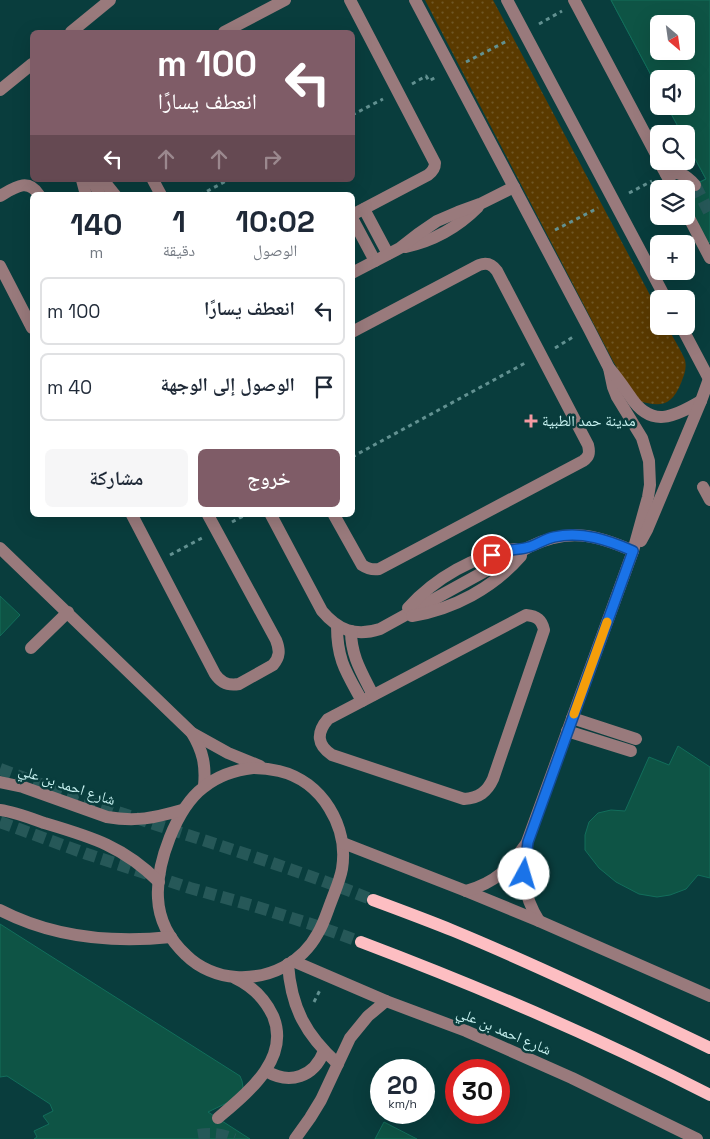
<!DOCTYPE html>
<html lang="ar">
<meta charset="utf-8">
<style>
:root{--surface:#fff;--page:#f6f6f7;--text:#1f2937;--muted:#747a83;--line:#e0e1e3;--accent:#7f5c67}
body{margin:0;font-family:"Space Grotesk","Noto Naskh Arabic",sans-serif;background:var(--page);color:var(--text);direction:rtl;height:100vh;display:flex;flex-direction:column;font-size:19px;white-space:nowrap}
*{box-sizing:border-box;margin:0}
p{font-size:16px;color:var(--muted)}
.icon{flex:none;width:28px;height:28px;fill:none;stroke:currentColor;stroke-width:2;stroke-linecap:round;stroke-linejoin:round}
.map{position:relative;flex:1;overflow:hidden;direction:ltr}
.panel{position:absolute;left:30px;top:192px;width:325px;height:325px;display:flex;flex-direction:column;background:var(--surface);border-radius:8px;box-shadow:0 5px 20px #0002;direction:rtl}
.panel>*{flex:none}
.top-card{position:absolute;left:30px;top:30px;width:325px;height:152px;border-radius:8px;box-shadow:0 5px 20px #0002;direction:rtl;background:#7f5c67;color:#fff;overflow:hidden}
.needle{width:32px;rotate:151deg}
.fabs{position:absolute;left:650px;top:15px;display:grid;gap:10px}
.fabs a{display:grid;place-items:center;width:45px;height:45px;border-radius:8px;background:var(--surface);box-shadow:0 5px 20px #0002;font-size:25px}
.speed{position:absolute;left:370px;top:1059px;display:flex;gap:10px;font-size:25px;font-weight:700;text-align:center}
.speed>*{display:grid;place-content:center;width:65px;height:65px;border-radius:50%;background:var(--surface);box-shadow:0 5px 20px #0002;line-height:1}
.speed small{font-size:12px;font-weight:400}
.speed .limit{border:8px solid #d22;background:#fff;color:#111}
.pin{position:absolute;display:grid;place-items:center;width:42px;height:42px;color:#fff;margin:-21px;border:2px solid #fff;border-radius:50%;box-shadow:0 1px 5px #0007}
.me{position:absolute;width:55px;margin:-28px;rotate:6deg;stroke-linejoin:round;filter:drop-shadow(0 0 4px #0008)}
.turn{display:flex;align-items:center;gap:18px;height:105px;padding:0 15px;font-size:22px}
.turn .icon{width:65px;height:65px;stroke-width:2.5}
.turn b{display:block;font-size:35px;line-height:42px}
.lanes{display:flex;align-items:center;height:48px;padding:0 15px;background:#0003;justify-content:center;gap:25px;direction:ltr}
.lanes .off{opacity:.35}
.eta{display:flex;justify-content:space-evenly;align-items:center;height:85px;text-align:center}
.eta b{font-size:30px;font-weight:600;line-height:35px}
.primary-button{display:flex;gap:10px;margin-top:auto;padding:10px 15px}
.primary-button a{flex:1;height:58px;border-radius:8px;background:var(--accent);color:#fff;font-size:20px;font-weight:600;line-height:58px;text-align:center}
.primary-button a+a{background:var(--page);color:var(--text)}
ul{padding:0;list-style:none}
li{display:flex;align-items:center;gap:15px;height:68px;margin:0 10px 8px;padding:0 5px;border:2px solid var(--line);border-radius:8px}
li div{flex:1}
li b{display:block;font-size:19px}
li em{font-style:normal}
.map>svg:first-child{display:block}
.park{fill:url(#park-dots)}
.building{fill:#0e5445;stroke:#126e5b;fill-rule:evenodd}
.lines{fill:none;stroke-linecap:round;stroke-linejoin:round}
.minor-tunnel{stroke:#265858;stroke-width:12;stroke-dasharray:12 6;stroke-linecap:butt}
.major-tunnel{stroke:#265858;stroke-width:12;stroke-dasharray:12 6;stroke-linecap:butt}
.path{stroke:#629191;stroke-width:3;stroke-dasharray:4 4;stroke-linecap:butt}
.minor{stroke:#997a7c;stroke-width:12}
.major{stroke:#fdbec2;stroke-width:12}
.route-casing{stroke:#114b97;stroke-width:12}
.route{stroke:#1a73e8;stroke-width:9}
.slow{stroke:#f59e0b;stroke-width:9}
.poi-dot{fill:#f49aa2;stroke:#093d3d;stroke-width:2}
.labels{text-anchor:middle;stroke-width:5;stroke-linejoin:round;paint-order:stroke}
.poi-label{font-size:15px;fill:#c9f3f2;stroke:#093d3d;text-anchor:start}
.street-label{font-size:15px;fill:#c9f3f2;stroke:#093d3d}
</style>
<div class="map">
<svg width="710" height="1139" viewBox="0 0 710 1139">
<defs>
<pattern id="park-dots" width="8" height="8" patternUnits="userSpaceOnUse" patternTransform="scale(1.25)"><rect width="8" height="8" fill="#5a3a00"/><path d="M2 2h.1M6 6h.1" fill="none" stroke="#705726" stroke-width="1.8" stroke-linecap="round"/></pattern>
</defs>
<rect width="100%" height="100%" fill="#093d3d"/>
<path class="park" d="M425,0H493L659,312V326H667C672,336 681,350 685,360C687,369 684,375 681,383C671,408 659,407 635,400L613,361Z"/>
<g class="building">
<path d="M611,0H710V242L707,244L686,204V189L706,179L686,142V134H682L667,106H686V79H659V90ZM659,24H686V51H659Z"/>
<path d="M611,0H710V242L707,244L686,204V189L706,179L686,142V134H682L667,106H686V79H659V90ZM659,24H686V51H659Z"/>
<path d="M0,596L20,615L0,636Z"/>
<path d="M678,746L710,767V878L698,875L686,889L670,895L657,897L639,894L616,882L599,868L585,850V835L589,822L598,813L611,810L625,811L649,757L669,765Z"/>
<path d="M0,924L240,1076L242,1081L243,1087L242,1092L233,1100L208,1112L250,1139H34L37,1137L34,1131L49,1124L43,1116L53,1111L50,1104L7,1076L0,1077Z"/>
<path d="M384,1122L417,1139H375Z"/>
</g>
<g class="lines">
<g class="minor-tunnel">
<path d="M695,185L710,214"/>
<path d="M198,1135C211,1133 222,1134 234,1139"/>
</g>
<g class="major-tunnel">
<path d="M0,769C33,781 66,794 100,806C191,837 283,864 373,900"/>
<path d="M0,822L87,854L190,888L254,906L317,926L361,942"/>
</g>
<g class="path">
<path d="M539,24L562,11"/>
<path d="M466,62L509,40"/>
<path d="M412,84L426,76L429,81L436,77"/>
<path d="M352,115L383,99"/>
<path d="M629,193L652,181"/>
<path d="M200,195L228,180"/>
<path d="M555,230L598,208"/>
<path d="M555,348L573,337"/>
<path d="M352,457L527,362"/>
<path d="M232,522L245,515"/>
<path d="M170,555L202,538"/>
<path d="M314,1002L320,990"/>
</g>
<g class="minor">
<path d="M350,0L435,163C435,169 432,172 428,175L352,215"/>
<path d="M415,0L589,329L609,368L613,387L617,397L642,438L649,461L650,485L648,497L633,551L527,842C523,874 521,892 539,921"/>
<path d="M507,0L666,299"/>
<path d="M574,0L659,160"/>
<path d="M71,32L110,0"/>
<path d="M224,32L285,0"/>
<path d="M0,90L32,64"/>
<path d="M662,167L674,189"/>
<path d="M666,174C679,171 686,175 695,185"/>
<path d="M82,180L86,195"/>
<path d="M92,180L100,195"/>
<path d="M103,180L115,195"/>
<path d="M153,180L161,195"/>
<path d="M0,196C14,188 28,177 39,195"/>
<path d="M364,209L388,254"/>
<path d="M686,212L710,258"/>
<path d="M352,218L375,261"/>
<path d="M405,247C434,241 457,228 478,207"/>
<path d="M0,266L32,328"/>
<path d="M352,273L400,248L418,234L437,221L458,212L480,204L514,187"/>
<path d="M681,326L709,379"/>
<path d="M609,368C617,377 623,386 630,396C651,429 674,417 701,401"/>
<path d="M703,487L710,500"/>
<path d="M132,515L215,674C221,683 229,686 239,684L273,665C280,657 280,650 276,640L208,515"/>
<path d="M271,515L322,611C338,630 355,637 380,629L529,547C567,528 595,534 633,551"/>
<path d="M334,515L362,565C368,569 372,570 379,569L583,461C589,457 590,453 588,445L497,271C492,264 487,262 479,265L352,332"/>
<path d="M641,541L647,530L701,401L710,376"/>
<path d="M0,548L192,733L228,753L260,766"/>
<path d="M408,608C435,578 475,555 515,549"/>
<path d="M526,615C537,616 542,620 544,630L493,779C487,792 479,798 464,799L332,755C317,745 316,733 328,719Z"/>
<path d="M412,616C454,609 493,588 521,556"/>
<path d="M337,626C337,660 346,672 362,701"/>
<path d="M351,631C351,656 362,673 373,695"/>
<path d="M31,648L68,612"/>
<path d="M572,718L636,739"/>
<path d="M567,731L631,751"/>
<path d="M192,733C203,751 206,766 204,786"/>
<path d="M253,768C262,768 270,769 279,771C322,781 349,827 342,869C340,880 335,891 331,902C327,912 324,923 318,933C302,963 270,979 236,977C218,976 199,968 186,955C170,940 159,920 158,898C156,864 176,808 204,787C219,775 235,770 253,768Z"/>
<path d="M0,782L23,787L107,817C136,822 154,818 182,810"/>
<path d="M0,810C15,812 30,818 44,823C91,837 123,846 159,882"/>
<path d="M343,843L466,891L539,921L710,996"/>
<path d="M466,891C497,882 508,869 526,844"/>
<path d="M0,910C52,937 113,943 171,937"/>
<path d="M293,961L386,1001L466,1031L572,1078L697,1139"/>
<path d="M288,964C291,1008 306,1035 338,1064"/>
<path d="M266,1071C290,1085 314,1077 324,1051"/>
<path d="M218,1118C247,1093 291,1059 273,1016C265,999 252,986 235,978"/>
<path d="M295,1139L310,1118L321,1100L350,1038L368,1016L386,1001"/>
</g>
<g class="major">
<path d="M373,900C400,910 427,920 454,931C541,967 625,1007 710,1048"/>
<path d="M361,942C480,987 597,1037 710,1095"/>
</g>
</g>
<g class="lines">
<g class="route-casing">
<path id="route" d="M492,555C498,553 504,551 510,550C517,549 524,549 529,547C538,544 545,539 554,537C582,531 608,540 633,551L528,842L524,874"/>
</g>
<use href="#route" class="route"/>
<path class="slow" d="M574,714L607,622"/>
</g>
<path class="poi-dot" d="M528.5 413.5h5v5h5v5h-5v5h-5v-5h-5v-5h5z"/>
<g class="labels">
<g class="poi-label">
<text x="542" y="426">مدينة حمد الطبية</text>
</g>
<g class="street-label">
<text transform="translate(67 785) rotate(18)" y="5">شارع احمد بن علي</text>
<text transform="translate(504 1031) rotate(23)" y="5">شارع احمد بن علي</text>
</g>
</g>
</svg>
<div class="fabs">
<a><svg class="needle" viewBox="-14 -14 28 28"><path d="M0-13l5 13h-10z" fill="#e53935"/><path d="M0 13l5-13h-10z" fill="#747a83"/></svg></a>
<a><svg class="icon" aria-label="sound" viewBox="0 0 24 24"><path d="M4 9h4l5-4v14l-5-4H4zM17 9q2 3 0 6"/></svg></a>
<a><svg class="icon" aria-label="search" viewBox="0 0 24 24"><circle cx="10" cy="10" r="6"/><path d="M15 15l6 6"/></svg></a>
<a><svg class="icon" aria-label="layers" viewBox="0 0 24 24"><path d="M12 4l9 5-9 5-9-5zM3 14l9 5 9-5"/></svg></a>
<a>+</a>
<a>−</a>
</div>
<div class="speed"><div>20<small>km/h</small></div><div class="limit">30</div></div>
<div class="pin" style="left:492px;top:555px;background:#d93025"><svg class="icon" aria-label="arrive" viewBox="0 0 24 24"><path d="M6 21V4h12l-3 4 3 4H6"/></svg></div>
<svg class="me" style="left:524px;top:874px" viewBox="-20 -20 40 40"><circle r="19" fill="#fff"/><path d="M0-13L10 11 0 6-10 11z" fill="#1a73e8"/></svg>
<div class="top-card">
<div class="turn"><svg class="icon" aria-label="left" viewBox="0 0 24 24"><path d="M17 20v-9H6M10 6l-5 5 5 5"/></svg><div><b>100 m</b>انعطف يسارًا</div></div>
<div class="lanes"><svg class="icon" aria-label="left" viewBox="0 0 24 24"><path d="M17 20v-9H6M10 6l-5 5 5 5"/></svg><svg class="icon off" aria-label="ahead" viewBox="0 0 24 24"><path d="M12 20V5M6 11l6-6 6 6"/></svg><svg class="icon off" aria-label="ahead" viewBox="0 0 24 24"><path d="M12 20V5M6 11l6-6 6 6"/></svg><svg class="icon off" aria-label="right" viewBox="0 0 24 24"><path d="M7 20v-9h11M14 6l5 5-5 5"/></svg></div>
</div>
<section class="panel">
<div class="eta">
<div><b>10:02</b><p>الوصول</p></div>
<div><b>1</b><p>دقيقة</p></div>
<div><b>140</b><p>m</p></div>
</div>
<ul>
<li><svg class="icon" aria-label="left" viewBox="0 0 24 24"><path d="M17 20v-9H6M10 6l-5 5 5 5"/></svg><div><b>انعطف يسارًا</b></div><em>100 m</em></li>
<li><svg class="icon" aria-label="arrive" viewBox="0 0 24 24"><path d="M6 21V4h12l-3 4 3 4H6"/></svg><div><b>الوصول إلى الوجهة</b></div><em>40 m</em></li>
</ul>
<div class="primary-button"><a>خروج</a><a>مشاركة</a></div>
</section>
</div>
